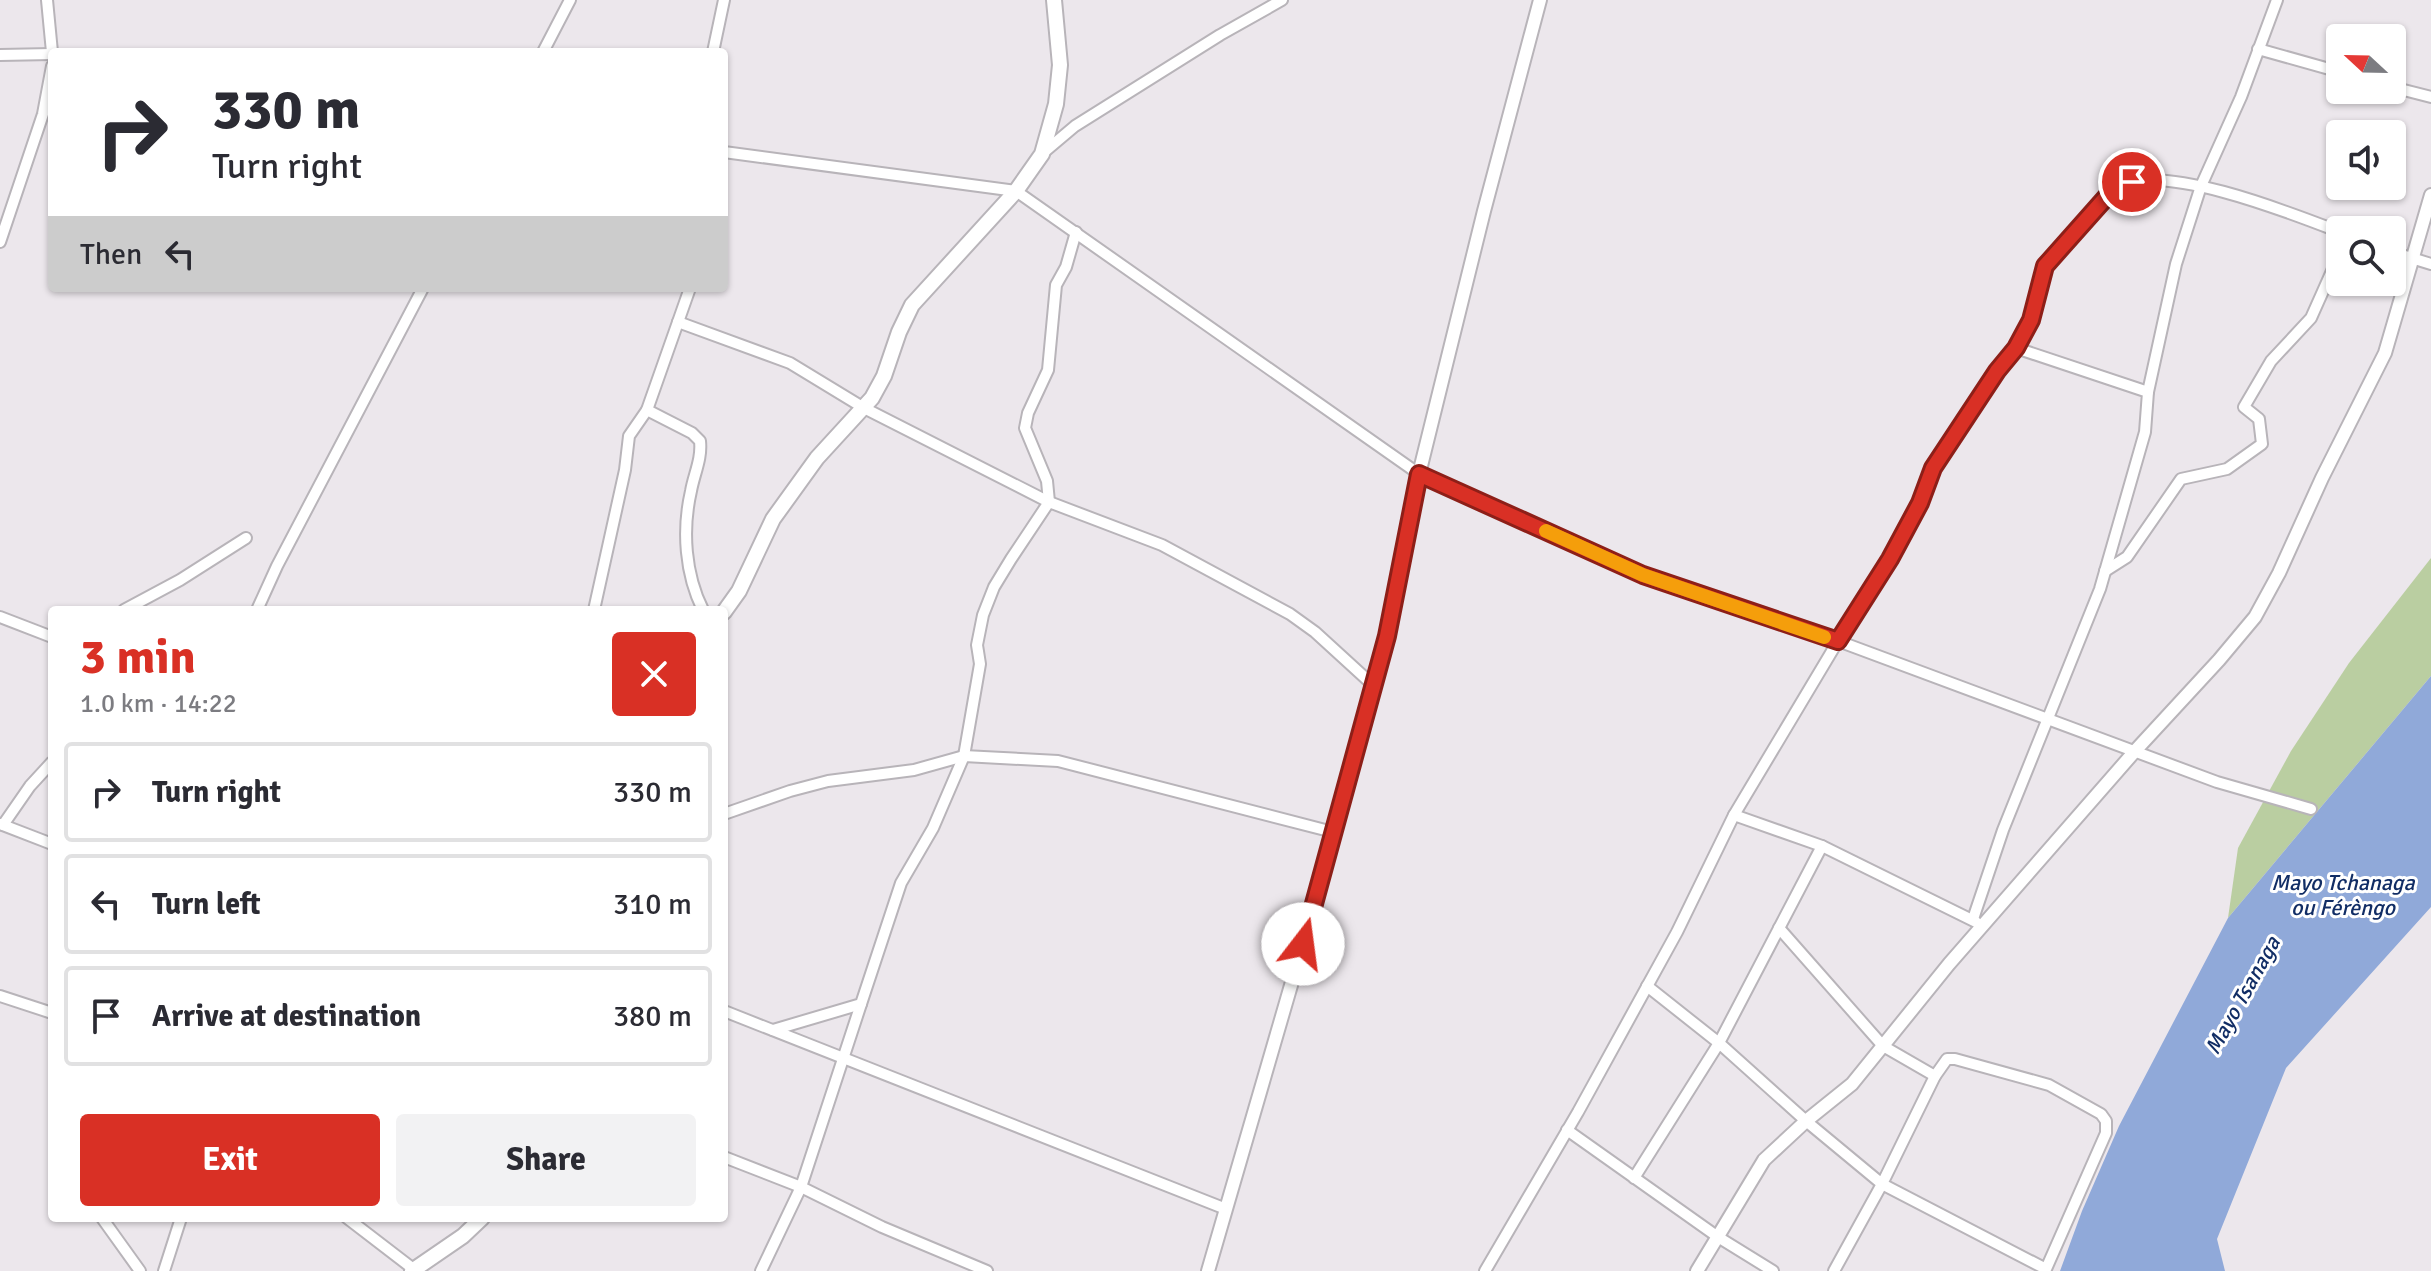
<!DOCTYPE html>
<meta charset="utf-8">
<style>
:root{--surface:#fff;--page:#f2f2f3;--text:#2b2b33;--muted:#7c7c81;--line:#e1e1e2;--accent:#d93025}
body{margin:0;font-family:Signika,sans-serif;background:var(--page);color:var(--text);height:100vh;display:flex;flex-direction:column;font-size:30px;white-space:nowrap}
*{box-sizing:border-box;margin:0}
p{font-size:26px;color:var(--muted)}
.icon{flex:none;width:44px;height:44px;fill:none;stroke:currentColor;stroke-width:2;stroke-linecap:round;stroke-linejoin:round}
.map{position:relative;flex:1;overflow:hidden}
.side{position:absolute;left:48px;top:606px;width:680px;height:616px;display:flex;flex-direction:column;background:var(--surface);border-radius:8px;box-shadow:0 2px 6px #0004}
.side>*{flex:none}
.top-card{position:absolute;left:48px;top:48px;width:680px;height:244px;border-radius:8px;box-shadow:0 2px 6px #0004;background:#fff;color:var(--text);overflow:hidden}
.needle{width:52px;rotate:292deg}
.tools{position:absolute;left:2326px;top:24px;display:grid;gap:16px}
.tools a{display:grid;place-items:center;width:80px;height:80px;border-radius:8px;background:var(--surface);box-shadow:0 2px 6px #0004;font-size:40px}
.pin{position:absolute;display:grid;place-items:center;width:68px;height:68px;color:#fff;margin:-34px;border:4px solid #fff;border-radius:50%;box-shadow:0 2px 8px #0007}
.me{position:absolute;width:88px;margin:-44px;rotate:15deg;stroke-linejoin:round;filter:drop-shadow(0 0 6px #0008)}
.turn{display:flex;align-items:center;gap:28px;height:168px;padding:0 32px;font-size:36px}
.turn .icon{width:104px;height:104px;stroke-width:2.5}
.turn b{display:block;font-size:56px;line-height:68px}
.then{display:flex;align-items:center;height:76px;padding:0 32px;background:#0003;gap:16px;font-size:30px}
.round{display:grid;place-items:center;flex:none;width:84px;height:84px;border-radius:8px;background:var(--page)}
.headline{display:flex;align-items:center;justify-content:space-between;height:136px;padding:0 32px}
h1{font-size:48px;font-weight:700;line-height:60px;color:var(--accent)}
.primary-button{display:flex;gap:16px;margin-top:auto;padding:16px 32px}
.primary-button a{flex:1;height:92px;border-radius:8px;background:var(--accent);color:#fff;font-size:32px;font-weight:700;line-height:92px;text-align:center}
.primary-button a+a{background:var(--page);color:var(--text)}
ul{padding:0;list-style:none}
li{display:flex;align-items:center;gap:24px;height:100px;margin:0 16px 12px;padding:0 16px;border:4px solid var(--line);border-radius:8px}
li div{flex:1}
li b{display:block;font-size:30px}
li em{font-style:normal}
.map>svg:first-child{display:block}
.green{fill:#bacea1}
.water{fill:#90a9d9}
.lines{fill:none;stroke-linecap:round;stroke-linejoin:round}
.minor-casing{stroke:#b8b4b9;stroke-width:14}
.tertiary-casing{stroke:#b8b4b9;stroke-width:16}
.secondary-casing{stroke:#b8b4b9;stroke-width:18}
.minor{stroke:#fff;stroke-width:10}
.tertiary{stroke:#fff;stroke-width:12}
.secondary{stroke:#fff;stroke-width:14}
.route-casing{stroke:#8d1f18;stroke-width:20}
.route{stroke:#d93025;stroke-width:14}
.slow{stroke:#f59e0b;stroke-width:14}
.labels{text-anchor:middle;stroke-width:6;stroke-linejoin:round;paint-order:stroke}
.water-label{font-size:22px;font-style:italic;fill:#112d65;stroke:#fff}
</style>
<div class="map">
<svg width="2431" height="1271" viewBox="0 0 2431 1271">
<rect width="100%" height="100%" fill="#ece7ec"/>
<path class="green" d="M2431,558V676L2228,918L2238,848L2291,751L2349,663Z"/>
<path class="water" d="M2431,676V907L2286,1068L2217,1239L2225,1271H2060L2082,1211L2119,1126L2228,918Z"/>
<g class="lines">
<g class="minor-casing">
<g id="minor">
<path d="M47,0L52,52"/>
<path d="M2258,49L2340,72"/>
<path d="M543,52L570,0"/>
<path d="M713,52L724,0"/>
<path d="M0,55L52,54"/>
<path d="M2392,87L2431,97"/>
<path d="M724,152L1016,191L1419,474L1643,575L1838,641L2217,782L2311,809"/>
<path d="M1043,153L1075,126L1220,35L1282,0"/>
<path d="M0,242L43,114L52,66"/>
<path d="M2392,252L2431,264"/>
<path d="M678,322L790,363L864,408L1049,502L1162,545L1290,614L1315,632L1373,685"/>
<path d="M2016,348L2031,320L2045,266L2052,256C2071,237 2099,197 2121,186C2166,163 2293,214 2340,232"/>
<path d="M2148,392L2176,264L2201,186L2241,97L2277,0"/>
<path d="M647,410L692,433L700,441C702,459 694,474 691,491C682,530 685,574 703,610"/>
<path d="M2105,571L2127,557L2181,479L2227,469L2262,444L2259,419L2244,407L2271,361L2311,318L2340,253"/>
<path d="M124,610L180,580L246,538"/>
<path d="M257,610L277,566L423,288"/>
<path d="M594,610L625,470L629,436L647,410L690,288"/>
<path d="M0,617L52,637"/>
<path d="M724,814L790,791L828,781L914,770L964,756L1058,761L1333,832"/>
<path d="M1734,815L1822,846"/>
<path d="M0,824L52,844"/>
<path d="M3,825L30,786L52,762"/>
<path d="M1779,928L1883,1046L1935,1076"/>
<path d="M0,996L52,1013"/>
<path d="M724,1011L1226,1209"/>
<path d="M773,1030L861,1004L901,883L933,828L964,756L980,664L977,645L983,615L994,587L1011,559L1049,502L1047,481L1025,428L1028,413L1048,370L1056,285L1066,267L1076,232"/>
<path d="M1567,1130L1718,1237L1773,1271"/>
<path d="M724,1157L801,1187L882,1227L987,1271"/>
<path d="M1634,1178L1719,1043L1647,986"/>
<path d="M102,1218L140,1271"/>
<path d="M347,1218L416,1271"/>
<path d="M164,1271L181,1218"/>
<path d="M761,1271L801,1187L861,1004"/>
<path d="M1485,1271L1578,1112L1677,932L1734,815L1838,641L1890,559L1920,503L1933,468L1997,371L2016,348L2148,392L2145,432L2100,589L2003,830L1973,919"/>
<path d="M1834,1271L1882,1184L1935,1076L1947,1059H1955L2049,1085L2101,1114L2106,1121V1133L2046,1269L1882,1184L1806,1121L1719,1043L1822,846L1976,922"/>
</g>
</g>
<g class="tertiary-casing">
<g id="tertiary">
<path d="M1208,1271L1303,944L1387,636L1419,474L1484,211L1540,0"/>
<path d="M1697,1271L1764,1160L1806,1121L1852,1084L1949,964L2135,751L2219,660L2255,617L2279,573L2322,478L2385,353L2431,195"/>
</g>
</g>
<g class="secondary-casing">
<g id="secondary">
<path d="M724,612L739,591L773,519L817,458L872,398L884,376L899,332L912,305L1016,191L1042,154L1056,104L1060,65L1054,0"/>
<path d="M412,1271L463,1236L482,1218"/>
</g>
</g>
<use href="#minor" class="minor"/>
<use href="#tertiary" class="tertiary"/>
<use href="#secondary" class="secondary"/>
</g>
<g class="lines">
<g class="route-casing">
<path id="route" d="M1303,944L1387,636L1419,474L1643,575L1838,641L1890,559L1920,503L1933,468L1997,371L2016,348L2031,320L2045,266L2109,194L2132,182"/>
</g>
<use href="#route" class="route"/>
<path class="slow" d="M1546,531L1643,575L1824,637"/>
</g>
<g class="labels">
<g class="water-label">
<text x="2343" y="890">Mayo Tchanaga<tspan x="2343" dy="25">ou Férèngo</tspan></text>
<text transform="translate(2242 995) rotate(-61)" y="8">Mayo Tsanaga</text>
</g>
</g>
</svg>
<div class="tools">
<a><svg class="needle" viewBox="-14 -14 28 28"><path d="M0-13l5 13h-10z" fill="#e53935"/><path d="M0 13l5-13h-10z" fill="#7c7c81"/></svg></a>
<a><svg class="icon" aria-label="sound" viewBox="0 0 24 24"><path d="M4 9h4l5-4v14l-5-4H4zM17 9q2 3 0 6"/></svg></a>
<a><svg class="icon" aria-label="search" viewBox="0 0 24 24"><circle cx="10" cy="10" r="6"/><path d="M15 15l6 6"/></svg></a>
</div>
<div class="pin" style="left:2132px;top:182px;background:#d93025"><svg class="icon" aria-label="arrive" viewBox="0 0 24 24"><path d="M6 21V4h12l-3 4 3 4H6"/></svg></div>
<svg class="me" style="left:1303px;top:944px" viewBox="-20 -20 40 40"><circle r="19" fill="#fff"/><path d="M0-13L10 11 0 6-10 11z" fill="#d93025"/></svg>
<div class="top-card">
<div class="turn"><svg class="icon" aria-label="right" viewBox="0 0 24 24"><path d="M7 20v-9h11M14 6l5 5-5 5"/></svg><div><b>330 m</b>Turn right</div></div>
<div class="then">Then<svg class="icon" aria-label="left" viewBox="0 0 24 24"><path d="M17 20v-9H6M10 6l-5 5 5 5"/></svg></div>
</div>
<section class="side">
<div class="headline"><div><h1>3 min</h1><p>1.0 km · 14:22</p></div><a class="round" style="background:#d93025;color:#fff"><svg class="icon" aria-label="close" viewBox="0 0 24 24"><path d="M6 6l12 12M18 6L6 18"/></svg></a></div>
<ul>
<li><svg class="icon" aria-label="right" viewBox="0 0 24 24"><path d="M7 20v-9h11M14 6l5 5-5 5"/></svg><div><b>Turn right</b></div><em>330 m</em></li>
<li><svg class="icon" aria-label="left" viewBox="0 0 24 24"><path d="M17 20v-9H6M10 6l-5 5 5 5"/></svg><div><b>Turn left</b></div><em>310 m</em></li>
<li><svg class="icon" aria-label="arrive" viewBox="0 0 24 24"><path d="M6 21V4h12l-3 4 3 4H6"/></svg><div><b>Arrive at destination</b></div><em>380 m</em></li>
</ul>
<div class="primary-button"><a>Exit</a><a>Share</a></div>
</section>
</div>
